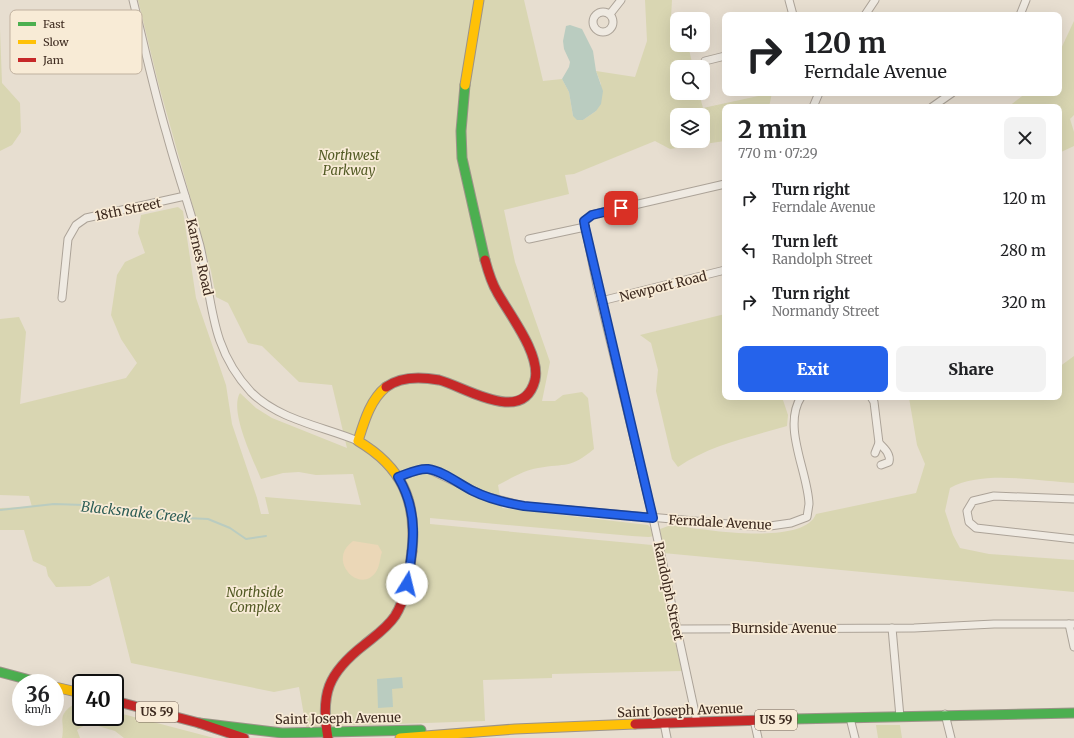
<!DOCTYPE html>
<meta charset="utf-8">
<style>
:root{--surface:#fff;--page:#f2f2f2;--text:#202124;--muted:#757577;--accent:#2563eb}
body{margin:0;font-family:Merriweather,serif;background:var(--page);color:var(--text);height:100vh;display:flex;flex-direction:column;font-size:15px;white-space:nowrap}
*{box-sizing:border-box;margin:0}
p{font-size:13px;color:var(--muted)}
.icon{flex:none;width:22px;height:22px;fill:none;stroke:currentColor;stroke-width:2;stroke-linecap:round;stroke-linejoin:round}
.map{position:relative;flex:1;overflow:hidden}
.drawer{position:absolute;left:722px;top:104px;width:340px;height:296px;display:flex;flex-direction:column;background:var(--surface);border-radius:8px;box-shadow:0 4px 16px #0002}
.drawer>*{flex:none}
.hud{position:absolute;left:722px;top:12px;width:340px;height:84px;border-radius:8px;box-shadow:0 4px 16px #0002;background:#fff;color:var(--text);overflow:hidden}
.tools{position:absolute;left:670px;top:12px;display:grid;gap:8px}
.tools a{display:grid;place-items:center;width:40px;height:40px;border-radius:8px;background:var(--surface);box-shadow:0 4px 16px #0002;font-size:20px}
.speed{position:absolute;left:12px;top:674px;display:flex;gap:8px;font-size:20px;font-weight:700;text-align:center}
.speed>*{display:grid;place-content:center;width:52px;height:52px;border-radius:50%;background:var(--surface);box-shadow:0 4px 16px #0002;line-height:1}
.speed small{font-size:10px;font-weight:400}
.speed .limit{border:2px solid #111;border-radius:6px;background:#fff;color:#111}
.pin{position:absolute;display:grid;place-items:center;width:34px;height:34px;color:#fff;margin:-17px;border-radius:8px;box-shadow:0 2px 6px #0006}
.me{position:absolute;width:44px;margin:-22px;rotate:9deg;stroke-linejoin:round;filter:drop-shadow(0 0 3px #0008)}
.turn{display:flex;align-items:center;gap:14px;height:84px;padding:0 16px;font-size:18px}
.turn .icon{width:52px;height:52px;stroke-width:2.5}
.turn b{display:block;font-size:28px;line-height:34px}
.round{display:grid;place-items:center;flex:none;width:42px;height:42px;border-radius:8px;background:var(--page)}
.head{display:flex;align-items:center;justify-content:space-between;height:68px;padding:0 16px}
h1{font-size:24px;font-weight:800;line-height:30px}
.action{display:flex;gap:8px;margin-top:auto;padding:8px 16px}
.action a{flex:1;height:46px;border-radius:8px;background:var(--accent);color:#fff;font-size:16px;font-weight:800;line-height:46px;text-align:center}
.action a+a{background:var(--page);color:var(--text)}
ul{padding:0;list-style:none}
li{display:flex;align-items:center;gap:12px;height:52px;padding:0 16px}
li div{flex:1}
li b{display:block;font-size:15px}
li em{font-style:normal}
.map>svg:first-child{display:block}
.green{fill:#d9d6b2;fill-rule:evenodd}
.sand{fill:#ebd7b7}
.water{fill:#baccc0}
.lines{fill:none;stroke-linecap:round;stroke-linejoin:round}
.stream{stroke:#baccc0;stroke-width:2}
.street-casing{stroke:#aca398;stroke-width:9}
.fast-casing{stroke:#9c9388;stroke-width:11}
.slow-casing{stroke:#9c9388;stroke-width:11}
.jam-casing{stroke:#9c9388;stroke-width:11}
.street{stroke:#efeae2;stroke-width:7}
.fast{stroke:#4caf50;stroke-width:9}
.slow{stroke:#ffc107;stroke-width:9}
.jam{stroke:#c62828;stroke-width:9}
.route-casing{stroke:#184099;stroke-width:10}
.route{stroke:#2563eb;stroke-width:7}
.labels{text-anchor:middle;stroke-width:3.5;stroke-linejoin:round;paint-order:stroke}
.shield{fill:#f8ebd6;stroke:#756456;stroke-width:1}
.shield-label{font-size:12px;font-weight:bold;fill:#3d2a1f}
.park-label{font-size:13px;font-style:italic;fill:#525a24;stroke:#f8ebd6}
.street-label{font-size:13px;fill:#3d2a1f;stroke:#f8ebd6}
.water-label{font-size:14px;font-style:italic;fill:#2d5d56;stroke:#f8ebd6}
.key{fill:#f8ebd6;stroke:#c0b19f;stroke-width:1}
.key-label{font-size:11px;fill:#3d2a1f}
</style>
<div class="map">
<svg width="1074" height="738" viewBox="0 0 1074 738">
<rect width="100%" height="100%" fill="#e7ded0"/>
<g class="green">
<path d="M138,0H524L543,81L562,79L569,92L573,116L583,120L596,111L601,84L596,71L635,77L647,41L645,0H672L671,18L681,16L682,19H677V45H688L693,67H677V93H699L703,108L772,93L769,107H725V141L670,149L655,141L574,174L565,175L569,194L504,210L515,262L550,362L542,401H555L563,395L582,392L588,398L594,449C570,469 566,463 538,468C524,470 510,479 498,485L502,508L648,525L652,529L654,536L649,537L632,536L430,518V524L652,545L682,671L552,674V678L483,680L485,721L306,727L299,687L274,692L131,663L109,576L90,586L56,587L48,576L46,567L33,561L24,530H0V508L32,507L29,496L0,495V319L19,317L26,332L20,404L126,378L137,363L121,339L111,315L117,275L125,262L145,253L138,233L141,215L178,207L183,211L196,298L226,385L232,424L257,498L261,514H269L265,497L361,505L353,474L316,475L299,472L283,473L261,479C253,459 229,411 240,393L256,408L272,418L347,448L332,385L299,382L262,346L248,343L228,303L216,297L211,271L159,86ZM677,115H703V141H677Z"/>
<path d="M1074,21V115L1070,119L1074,132V146L1059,153V107H1008L1026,93H1059V53Z"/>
<path d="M0,29L2,83L20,103L21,132L12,145L0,151Z"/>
<path d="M725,314V397H782L788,415L787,426C750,437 710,445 678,467L672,459L656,391L658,370L651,343L640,335Z"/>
<path d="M1074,356V483C1037,481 982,470 950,488L945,511L953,535L960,548L989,554L1074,560V592L663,553L660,529L671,525C700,529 803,547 816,514L916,493L925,464L917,445L909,398L895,397H1059V367Z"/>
<path d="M77,702L81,703V717H115V712L214,738H124L115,731L88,723L77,730L80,738H62C66,719 54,717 77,702Z"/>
<path d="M876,725H900L902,738H878Z"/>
</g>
<path class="sand" d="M353,541L378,545L382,552C380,557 380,565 377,570C362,597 325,561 353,541Z"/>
<g class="water">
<path d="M570,25L582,29L593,51L596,71L603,91L601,104L596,111L583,120H577L573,116L569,92L562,79L569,67L570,62L564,49L563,41L566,26Z"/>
<path d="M402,677L403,688L392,689L393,707L378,708L377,679Z"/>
</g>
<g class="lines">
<path class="stream" d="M0,510L54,504L84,505L165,517L208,519L230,528L246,539L266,536"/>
<g class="street-casing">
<g id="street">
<path d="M133,0C144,45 154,91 167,135C177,172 190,209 200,246C213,301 209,347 251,392C279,420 322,426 358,441"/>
<path d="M789,0L793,15"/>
<circle cx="603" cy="22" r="10"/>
<path d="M610,14L621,0"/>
<path d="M865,15L875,0"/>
<path d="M1020,15L1026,0"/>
<path d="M705,61L725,56"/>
<path d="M813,107L819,93"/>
<path d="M932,107L952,93"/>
<path d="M529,239L585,227"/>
<path d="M62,298L68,239L76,225L86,218L185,196"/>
<path d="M601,301L725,270"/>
<path d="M871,397L874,402L879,443C884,448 891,454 889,462L881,465"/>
<path d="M875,453L879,443"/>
<path d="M398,477L419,470L428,469L485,496L524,506L763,527L791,523L807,517L809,504C808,472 782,427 801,397"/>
<path d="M1074,499L994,496L973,501L967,511L969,522L976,528L1074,539"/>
<path d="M1069,624L1074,647"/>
<path d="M892,628L900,717"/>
<path d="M677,629L914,628L994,624H1074"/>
<path d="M945,714L951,738"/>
<path d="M850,718L855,738"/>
<path d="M754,720L758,738"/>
<path d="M697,722L653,518L597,286L584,221L591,215L725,184"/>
<path d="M664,723L667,738"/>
</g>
</g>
<g class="fast-casing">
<g id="fast">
<path d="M465,85L461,131L462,158L485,260"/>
<path d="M0,672L41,683"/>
<path d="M793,719L1074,713"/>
<path d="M199,723L282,733L421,730"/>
</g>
</g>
<g class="slow-casing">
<g id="slow">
<path d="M465,85L479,0"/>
<path d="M386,387C370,400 364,422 358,441C402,467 417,501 412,551"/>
<path d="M55,687L81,693"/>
<path d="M400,738L515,729L635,724"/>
</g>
</g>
<g class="jam-casing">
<g id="jam">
<path d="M386,387C401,376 423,377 439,380C466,387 523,426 535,380C541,354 509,314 497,292C491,282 488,271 485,260"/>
<path d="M115,701L199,723L244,738"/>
<path d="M635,724L793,719"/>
<path d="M328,738C320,694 328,673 364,645C375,636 387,628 395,616C407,597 409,573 412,551"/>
</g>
</g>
<use href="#street" class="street"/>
<use href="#fast" class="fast"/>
<use href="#slow" class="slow"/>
<use href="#jam" class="jam"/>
</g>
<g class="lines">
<g class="route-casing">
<path id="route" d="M407,584C414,545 419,512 398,477C407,474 418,468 428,469C443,471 459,484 473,491C489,499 506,503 524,506L653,518L585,227L584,221L592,215L621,208"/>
</g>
<use href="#route" class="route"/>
</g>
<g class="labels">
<g class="shield">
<rect x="136" y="702" width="42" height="20" rx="3"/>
<rect x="755" y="710" width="42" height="20" rx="3"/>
</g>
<g class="shield-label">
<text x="157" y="716">US 59</text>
<text x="776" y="724">US 59</text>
</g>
<g class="park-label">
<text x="349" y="160">Northwest<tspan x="349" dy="15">Parkway</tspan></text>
<text x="255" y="597">Northside<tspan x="255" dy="15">Complex</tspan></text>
</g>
<g class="street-label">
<text transform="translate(128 209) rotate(-12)" y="5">18th Street</text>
<text transform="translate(200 257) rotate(77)" y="5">Karnes Road</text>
<text transform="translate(663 286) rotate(-14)" y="5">Newport Road</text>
<text transform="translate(720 522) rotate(3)" y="5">Ferndale Avenue</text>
<text transform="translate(669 591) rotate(78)" y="5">Randolph Street</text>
<text x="784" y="633">Burnside Avenue</text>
<text transform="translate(680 710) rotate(-2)" y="5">Saint Joseph Avenue</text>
<text transform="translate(338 718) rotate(-1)" y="5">Saint Joseph Avenue</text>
</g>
<g class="water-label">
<text transform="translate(136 512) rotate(6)" y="5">Blacksnake Creek</text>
</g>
</g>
<rect x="10" y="10" width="132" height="64" rx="6" class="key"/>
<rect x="18" y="22" width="18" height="4" fill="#4caf50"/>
<rect x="18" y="40" width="18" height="4" fill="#ffc107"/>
<rect x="18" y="58" width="18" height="4" fill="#c62828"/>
<g class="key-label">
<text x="43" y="28">Fast</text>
<text x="43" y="46">Slow</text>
<text x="43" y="64">Jam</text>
</g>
</svg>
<div class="tools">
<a><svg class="icon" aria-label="sound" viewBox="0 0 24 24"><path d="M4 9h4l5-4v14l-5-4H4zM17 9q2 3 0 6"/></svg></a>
<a><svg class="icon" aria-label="search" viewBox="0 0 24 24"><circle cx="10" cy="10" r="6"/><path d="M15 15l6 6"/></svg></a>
<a><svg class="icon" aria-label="layers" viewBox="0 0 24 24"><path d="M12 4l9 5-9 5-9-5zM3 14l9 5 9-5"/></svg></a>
</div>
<div class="speed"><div>36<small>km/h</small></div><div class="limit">40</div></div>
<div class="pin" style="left:621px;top:208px;background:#d93025"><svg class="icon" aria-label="arrive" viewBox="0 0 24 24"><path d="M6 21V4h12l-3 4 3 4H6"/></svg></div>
<svg class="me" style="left:407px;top:584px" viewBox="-20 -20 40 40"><circle r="19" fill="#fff"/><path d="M0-13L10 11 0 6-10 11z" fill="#2563eb"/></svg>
<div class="hud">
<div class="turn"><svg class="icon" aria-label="right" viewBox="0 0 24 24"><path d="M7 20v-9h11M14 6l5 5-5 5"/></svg><div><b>120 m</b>Ferndale Avenue</div></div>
</div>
<section class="drawer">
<div class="head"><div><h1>2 min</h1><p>770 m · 07:29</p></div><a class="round"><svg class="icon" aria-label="close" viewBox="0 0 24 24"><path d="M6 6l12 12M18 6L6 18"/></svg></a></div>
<ul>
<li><svg class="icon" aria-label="right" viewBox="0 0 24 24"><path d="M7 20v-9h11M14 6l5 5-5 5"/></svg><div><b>Turn right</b><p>Ferndale Avenue</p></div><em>120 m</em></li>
<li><svg class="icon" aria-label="left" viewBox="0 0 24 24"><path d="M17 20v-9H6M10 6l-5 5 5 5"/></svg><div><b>Turn left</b><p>Randolph Street</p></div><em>280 m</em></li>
<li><svg class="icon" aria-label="right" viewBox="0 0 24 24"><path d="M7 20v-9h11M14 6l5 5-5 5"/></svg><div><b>Turn right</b><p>Normandy Street</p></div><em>320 m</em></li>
</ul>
<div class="action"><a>Exit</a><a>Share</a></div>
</section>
</div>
